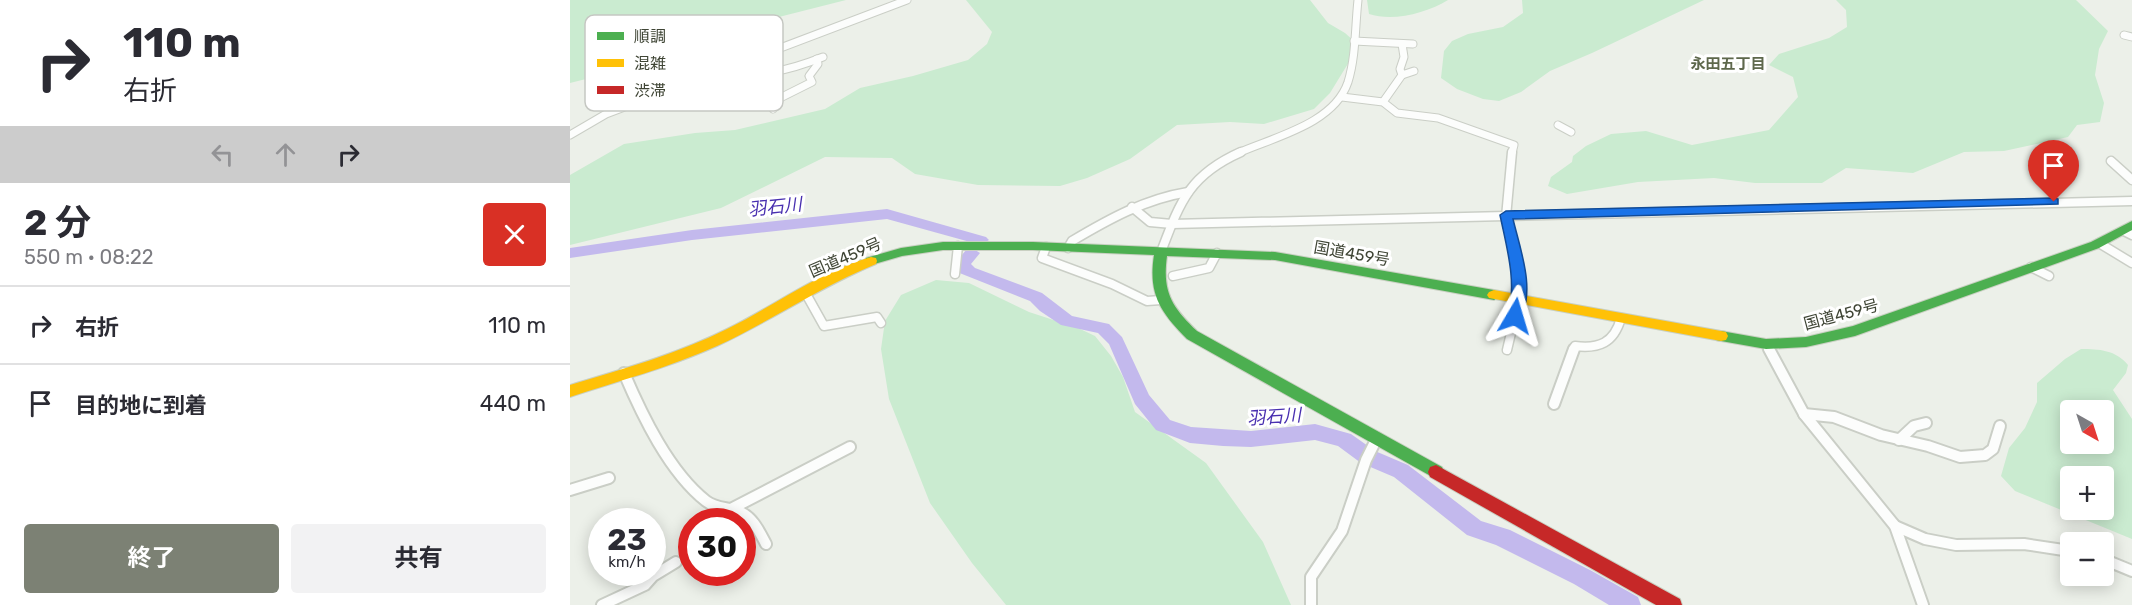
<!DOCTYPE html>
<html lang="ja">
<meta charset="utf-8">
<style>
:root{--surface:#fff;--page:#f2f2f3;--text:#2b2b33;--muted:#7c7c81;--line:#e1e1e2;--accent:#7c8174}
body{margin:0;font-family:Rubik,"Noto Sans JP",sans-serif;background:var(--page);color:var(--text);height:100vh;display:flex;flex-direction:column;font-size:22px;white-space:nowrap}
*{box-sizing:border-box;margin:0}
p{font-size:20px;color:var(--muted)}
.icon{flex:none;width:33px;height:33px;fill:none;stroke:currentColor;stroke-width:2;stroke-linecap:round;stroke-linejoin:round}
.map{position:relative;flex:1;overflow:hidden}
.sheet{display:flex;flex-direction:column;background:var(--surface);width:570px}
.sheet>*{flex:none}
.top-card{background:#fff;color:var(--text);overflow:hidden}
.needle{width:39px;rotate:141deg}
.controls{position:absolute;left:1490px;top:400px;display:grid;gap:12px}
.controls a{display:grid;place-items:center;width:54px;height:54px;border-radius:6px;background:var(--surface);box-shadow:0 3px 15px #0003;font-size:30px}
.speed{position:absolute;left:18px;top:508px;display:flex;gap:12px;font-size:30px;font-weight:700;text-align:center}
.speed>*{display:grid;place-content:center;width:78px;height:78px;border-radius:50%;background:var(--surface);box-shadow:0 3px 15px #0003;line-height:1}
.speed small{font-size:15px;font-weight:400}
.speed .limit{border:9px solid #d22;background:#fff;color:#111}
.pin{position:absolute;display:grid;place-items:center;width:51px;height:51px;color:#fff;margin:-62px -26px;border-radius:50% 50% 50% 0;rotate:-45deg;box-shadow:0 0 6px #0007}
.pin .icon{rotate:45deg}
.me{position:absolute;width:66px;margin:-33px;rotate:7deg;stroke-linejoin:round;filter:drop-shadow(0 0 4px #0008)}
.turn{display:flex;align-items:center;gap:21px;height:126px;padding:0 24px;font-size:27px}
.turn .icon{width:78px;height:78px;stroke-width:2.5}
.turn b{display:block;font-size:42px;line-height:51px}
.lanes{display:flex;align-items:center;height:57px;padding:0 24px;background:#0003;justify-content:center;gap:30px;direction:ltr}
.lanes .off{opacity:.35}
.round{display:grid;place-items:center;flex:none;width:63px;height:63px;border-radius:6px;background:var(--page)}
.overview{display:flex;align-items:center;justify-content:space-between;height:102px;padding:0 24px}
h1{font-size:36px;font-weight:700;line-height:45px}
.button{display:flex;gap:12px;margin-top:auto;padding:12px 24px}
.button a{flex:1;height:69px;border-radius:6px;background:var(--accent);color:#fff;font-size:24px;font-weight:700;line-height:69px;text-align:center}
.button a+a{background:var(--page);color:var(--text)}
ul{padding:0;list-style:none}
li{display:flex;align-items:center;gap:18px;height:78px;padding:0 24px;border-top:2px solid var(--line)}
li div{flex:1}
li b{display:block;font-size:22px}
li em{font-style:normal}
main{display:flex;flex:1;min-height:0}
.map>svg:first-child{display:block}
.green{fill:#caebd0;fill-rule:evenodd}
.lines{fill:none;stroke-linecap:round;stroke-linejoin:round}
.river{fill:#c3b9ed;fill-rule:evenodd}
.street-far2-casing{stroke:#cacec6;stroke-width:9}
.street-far1-casing{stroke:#cacec6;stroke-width:11}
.street-casing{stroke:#cacec6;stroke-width:14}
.fast-casing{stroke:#c9d0c2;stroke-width:2}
.slow-casing{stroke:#c9d0c2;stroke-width:2}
.jam-casing{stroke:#c9d0c2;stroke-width:2}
.street-far2{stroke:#fcfdfc;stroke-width:7}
.street-far1{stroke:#fcfdfc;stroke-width:8}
.street{stroke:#fcfdfc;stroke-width:10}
.fast{fill:#4caf50;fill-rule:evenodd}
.slow{fill:#ffc107;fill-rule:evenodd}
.jam{fill:#c62828;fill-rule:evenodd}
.route{fill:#1a73e8;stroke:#114b97;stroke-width:1.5}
.labels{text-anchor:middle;stroke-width:6;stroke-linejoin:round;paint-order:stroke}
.far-neighbourhood-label{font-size:15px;font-weight:bold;fill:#5e684c;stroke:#fff}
.street-label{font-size:16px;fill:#3f4535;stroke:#fff}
.water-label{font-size:18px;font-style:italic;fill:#4930b0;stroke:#fff}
.key{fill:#fff;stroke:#c5c7c2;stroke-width:1.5}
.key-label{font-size:16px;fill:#3f4535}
</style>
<main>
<section class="sheet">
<div class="top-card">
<div class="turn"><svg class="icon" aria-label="right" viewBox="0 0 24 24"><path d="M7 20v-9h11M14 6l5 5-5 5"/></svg><div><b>110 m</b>右折</div></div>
<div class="lanes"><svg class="icon off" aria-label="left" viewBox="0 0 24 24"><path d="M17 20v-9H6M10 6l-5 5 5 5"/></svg><svg class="icon off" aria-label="ahead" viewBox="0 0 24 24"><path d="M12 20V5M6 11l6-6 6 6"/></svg><svg class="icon" aria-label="right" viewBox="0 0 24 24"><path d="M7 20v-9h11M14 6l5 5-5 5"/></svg></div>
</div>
<div class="overview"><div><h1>2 分</h1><p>550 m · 08:22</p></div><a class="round" style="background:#d93025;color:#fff"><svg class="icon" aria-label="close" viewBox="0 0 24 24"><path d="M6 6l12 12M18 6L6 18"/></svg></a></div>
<ul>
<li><svg class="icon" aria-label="right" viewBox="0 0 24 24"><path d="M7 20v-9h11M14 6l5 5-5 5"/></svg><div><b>右折</b></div><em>110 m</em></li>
<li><svg class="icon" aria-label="arrive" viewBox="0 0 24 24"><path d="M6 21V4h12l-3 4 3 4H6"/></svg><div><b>目的地に到着</b></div><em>440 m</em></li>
</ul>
<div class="button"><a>終了</a><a>共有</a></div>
</section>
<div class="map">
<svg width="1562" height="605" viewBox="0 0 1562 605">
<rect width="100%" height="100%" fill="#ecf0e9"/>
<g class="green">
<path d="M0,0H276L201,19L48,71L0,83Z"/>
<path d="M396,0H740L758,23L775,33L784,41L779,62L760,93L744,109L694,124L660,122L607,125L560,159L517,178L490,186L408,185L345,174L322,158L255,157L151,208L0,245V175L54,144L125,133L165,130L255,109L290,88L343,76L398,60L417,44L422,32Z"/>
<path d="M797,0H878C857,13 823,22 799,14Z"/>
<path d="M952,0H1134L1022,53L980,71L951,92L929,101L913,99L887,89L871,78L874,51L882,41L898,34L933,27L953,13Z"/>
<path d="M1266,0H1506L1538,31L1529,49L1525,75L1534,103L1530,122L1507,125L1498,137L1434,151L1394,152L1343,173L1276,168L1252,183H1185L1144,178L1068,182L997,194L978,186L981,177L1002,162L1003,156L1016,146L1041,134L1076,131L1122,145L1199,130L1228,97L1223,77L1199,65L1209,54L1259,38L1277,27L1276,10Z"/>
<path d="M366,280L399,283L459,312L508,328L525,336L541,356L553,377L565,412L636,463L693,542L721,605H436L402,563L360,503L319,399L311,349L315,321L331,295Z"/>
<path d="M1511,349C1529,349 1546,350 1558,365L1556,373L1543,390L1562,419V539L1445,491L1431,476L1439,448L1455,428L1467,402V383L1495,359ZM1500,411H1533V444H1500ZM1500,477H1533V510H1500Z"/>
</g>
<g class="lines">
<g class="river">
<path d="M317,209L416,237L419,240L411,245L317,219L122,240L0,258V248L122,230Z"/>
<path d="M402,248L410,253L401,264L405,268L472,293L502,316L539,324L552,337L579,395L600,420L621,427L681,431L745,424L781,434L805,451L838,465L911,521L940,530L1020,570L1068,597L1071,605H1039L1004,584L926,545L897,535L824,477L791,463L768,446L745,440L681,447L653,446L620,443L586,430L565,404L539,344L528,333L491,325L470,311L460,301L387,272L385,263L397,249Z"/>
</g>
<g class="street-far2-casing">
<g id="street-far2">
<path d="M1554,35L1562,37"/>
<path d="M784,41L843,44"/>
<path d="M148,73C186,78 218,71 253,57"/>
<path d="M832,75L844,71"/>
<path d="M772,97L813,102L827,113L868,118L944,145L942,153"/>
<path d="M813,102L832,75L830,69L834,57L832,44"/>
<path d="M203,109L200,103L242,82L239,76L248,64L247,59"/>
<path d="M988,125L1001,132"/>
<path d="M0,135L36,114L337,0"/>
<path d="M668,153C704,137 764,124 778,82C786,56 785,27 788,0"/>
</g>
</g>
<g class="street-far1-casing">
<g id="street-far1">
<path d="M1541,161L1562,180"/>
<path d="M562,207L580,222L602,224L1562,201"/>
<path d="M1554,231L1562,235"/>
<path d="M1529,243L1562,263"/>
<path d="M476,247L472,258L542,284L577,301L591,300"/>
<path d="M498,248L502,241C539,219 575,199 618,192"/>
<path d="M591,252C610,202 619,175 671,152"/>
<path d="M1461,267L1479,276"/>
<path d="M385,274L388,246"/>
<path d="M603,276L639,268L647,253"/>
<path d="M235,292L254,326L307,317L311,323"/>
<path d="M1196,344L1199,350"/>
<path d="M937,350L949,299L948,269L936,217L942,152"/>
<path d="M1003,350L1005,346C1029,349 1044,343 1051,318"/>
</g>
</g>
<g class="street-casing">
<g id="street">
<path d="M1199,349L1234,414L1325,526L1353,605"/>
<path d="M54,373C72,415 99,472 136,501C146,509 159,507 170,512C183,517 190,533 196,544"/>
<path d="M984,404L1004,349"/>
<path d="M1234,414L1264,417L1311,435L1358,446L1390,457L1415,455L1423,449L1430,426"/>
<path d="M1329,440L1344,426L1356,423"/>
<path d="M0,490L39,478"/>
<path d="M159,510L280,447"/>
<path d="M1325,526L1355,539L1386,545L1454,544L1500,551"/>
<path d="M1533,559L1562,571"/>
<path d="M32,605L75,585L83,576L106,562"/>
<path d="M741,605V577L772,531L796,460L807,438"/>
</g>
</g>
<g class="fast-casing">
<g id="fast">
<path d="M1562,221V230L1529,248L1285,336L1236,347L1196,349L1151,341L1146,340L1144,336L1146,332L1151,331L1196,339L1236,337L1283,326L1521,242Z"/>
<path d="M373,242H463L705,252L924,290L931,295L924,300L705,260L597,256C592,292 602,307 627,331L872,467L874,472L872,477L866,479L617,339C590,312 578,294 584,255L463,250H373L332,256L301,265L295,261L296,258L331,248Z"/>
</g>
</g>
<g class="slow-casing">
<g id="slow">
<path d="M301,257L306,258L307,261L306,264C250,287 201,321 147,346C100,367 49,381 0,397V385C53,369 107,354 157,329C204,306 250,271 301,257Z"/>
<path d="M924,290L1151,331L1156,332L1158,336L1156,340L1151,341L919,298L917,295L919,292Z"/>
</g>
</g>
<g class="jam-casing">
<path id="jam" d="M866,465L1110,599L1112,605H1086L860,477L858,472L860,467Z"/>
</g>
<use href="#street-far2" class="street-far2"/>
<use href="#street-far1" class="street-far1"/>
<use href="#street" class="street"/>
<use href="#fast" class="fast"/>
<use href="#slow" class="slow"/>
<use href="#jam" class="jam"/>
</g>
<path class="route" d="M1484,198L1488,199V204L943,219C950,249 966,290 950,319L945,321L938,316C947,282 937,249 930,215L936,211Z"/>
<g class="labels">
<g class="far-neighbourhood-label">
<text x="1158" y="69">永田五丁目</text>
</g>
<g class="street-label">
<text transform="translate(782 253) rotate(10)" y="6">国道459号</text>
<text transform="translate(275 257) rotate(-23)" y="6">国道459号</text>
<text transform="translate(1271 314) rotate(-15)" y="6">国道459号</text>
</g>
<g class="water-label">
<text transform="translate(205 207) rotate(-6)" y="6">羽石川</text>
<text transform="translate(704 417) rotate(-4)" y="6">羽石川</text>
</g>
</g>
<rect x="15" y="15" width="198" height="96" rx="9" class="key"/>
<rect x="27" y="32" width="27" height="8" fill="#4caf50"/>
<rect x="27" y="59" width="27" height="8" fill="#ffc107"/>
<rect x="27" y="86" width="27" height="8" fill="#c62828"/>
<g class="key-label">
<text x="64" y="42">順調</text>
<text x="64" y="69">混雑</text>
<text x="64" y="96">渋滞</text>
</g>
</svg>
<div class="controls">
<a><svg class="needle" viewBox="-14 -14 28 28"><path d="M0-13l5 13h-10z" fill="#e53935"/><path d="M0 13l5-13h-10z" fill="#7c7c81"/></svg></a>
<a>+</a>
<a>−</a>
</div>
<div class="speed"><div>23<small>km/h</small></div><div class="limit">30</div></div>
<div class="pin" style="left:1484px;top:202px;background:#d93025"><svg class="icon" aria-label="arrive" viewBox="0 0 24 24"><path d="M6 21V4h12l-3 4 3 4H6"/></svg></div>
<svg class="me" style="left:945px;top:316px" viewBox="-20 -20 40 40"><path d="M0-17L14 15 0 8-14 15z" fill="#1a73e8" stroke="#fff" stroke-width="4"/></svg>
</div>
</main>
